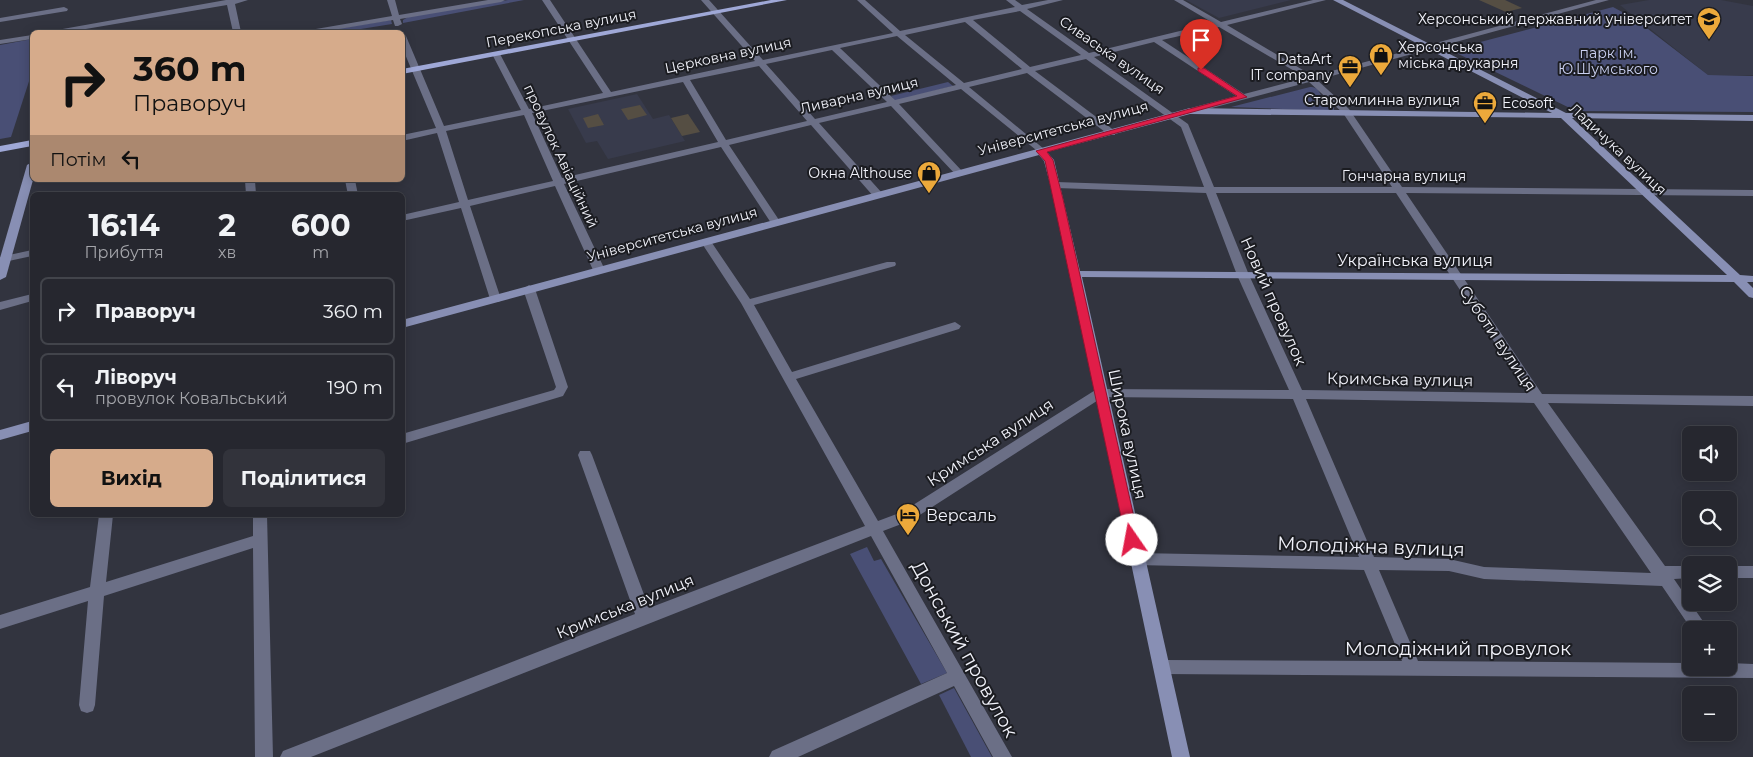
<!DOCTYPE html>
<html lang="uk">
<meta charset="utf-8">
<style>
:root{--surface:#26272f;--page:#32333b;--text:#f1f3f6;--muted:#a4a5aa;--line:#42444b;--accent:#d6ab8b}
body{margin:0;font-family:Montserrat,sans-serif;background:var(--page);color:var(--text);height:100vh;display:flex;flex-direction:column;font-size:19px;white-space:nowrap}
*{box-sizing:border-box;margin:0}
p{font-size:16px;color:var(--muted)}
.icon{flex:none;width:28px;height:28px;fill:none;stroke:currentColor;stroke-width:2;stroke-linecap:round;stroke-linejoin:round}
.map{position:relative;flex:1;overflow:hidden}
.sheet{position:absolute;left:30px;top:192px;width:375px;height:325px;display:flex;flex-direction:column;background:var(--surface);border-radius:8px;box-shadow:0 2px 12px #0003,0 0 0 1px var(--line)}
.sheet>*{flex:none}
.guide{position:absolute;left:30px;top:30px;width:375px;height:152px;border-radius:8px;box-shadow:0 2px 12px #0003,0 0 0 1px var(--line);background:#d6ab8b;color:#111;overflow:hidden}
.buttons{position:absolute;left:1682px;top:426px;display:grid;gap:10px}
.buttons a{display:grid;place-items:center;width:55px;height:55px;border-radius:8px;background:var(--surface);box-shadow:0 2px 12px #0003,0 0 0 1px var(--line);font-size:25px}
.pin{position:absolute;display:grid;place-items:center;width:42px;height:42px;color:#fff;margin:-51px -21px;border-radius:50% 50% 50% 0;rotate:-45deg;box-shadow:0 0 5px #0007}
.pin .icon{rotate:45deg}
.me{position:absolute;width:55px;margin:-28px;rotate:348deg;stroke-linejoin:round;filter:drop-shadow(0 0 4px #0008)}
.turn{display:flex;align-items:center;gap:18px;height:105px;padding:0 20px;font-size:22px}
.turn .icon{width:65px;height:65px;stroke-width:2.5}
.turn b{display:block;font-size:35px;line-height:42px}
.then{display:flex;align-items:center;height:48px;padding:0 20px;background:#0003;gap:10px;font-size:19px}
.eta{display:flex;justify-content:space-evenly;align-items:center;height:85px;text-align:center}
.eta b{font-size:30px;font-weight:700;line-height:35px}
.primary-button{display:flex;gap:10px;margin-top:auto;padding:10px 20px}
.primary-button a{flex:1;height:58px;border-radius:8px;background:var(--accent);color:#111;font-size:20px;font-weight:700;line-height:58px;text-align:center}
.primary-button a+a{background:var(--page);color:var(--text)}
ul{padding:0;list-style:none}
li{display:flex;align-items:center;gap:15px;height:68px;margin:0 10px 8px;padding:0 10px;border:2px solid var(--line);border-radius:8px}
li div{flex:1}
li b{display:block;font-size:19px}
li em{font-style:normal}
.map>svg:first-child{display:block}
.built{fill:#383b4c}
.green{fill:#494f75}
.building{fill:#554e43}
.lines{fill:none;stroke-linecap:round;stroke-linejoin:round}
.street{fill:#6b6f86;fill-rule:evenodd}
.secondary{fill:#888fb4;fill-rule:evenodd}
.primary{fill:#9fa8d7;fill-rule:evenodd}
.route{fill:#e11d48;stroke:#92132f}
.labels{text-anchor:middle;stroke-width:4;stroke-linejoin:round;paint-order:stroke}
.far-poi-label{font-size:14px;fill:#f1f2fa;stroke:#1b1c21;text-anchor:end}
.far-street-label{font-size:14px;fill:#f1f2fa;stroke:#1b1c21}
.far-park-label{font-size:14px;fill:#cbd1f1;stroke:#1b1c21}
.street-label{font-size:16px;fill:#f1f2fa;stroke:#1b1c21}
.poi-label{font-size:16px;fill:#f1f2fa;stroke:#1b1c21;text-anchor:start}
.near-street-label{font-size:19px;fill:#f1f2fa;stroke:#1b1c21}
</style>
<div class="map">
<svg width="1753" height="757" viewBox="0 0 1753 757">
<rect width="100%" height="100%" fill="#32343f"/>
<g class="built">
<path d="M1186,0H1291L1219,18Z"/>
<path d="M1649,0H1721L1753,6V75H1708L1620,5Z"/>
<path d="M637,94L653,119L669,115L685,141L608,159L597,141L586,143L568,109Z"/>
</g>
<g class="green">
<path d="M508,0H524L403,23V20L408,17Z"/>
<path d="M1613,7L1635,19L1708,75L1753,76V112L1576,111L1450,50Z"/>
<path d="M391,20L392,24L342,32H316Z"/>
<path d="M32,39V72L11,137L0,139V45Z"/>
<path d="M948,82L953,86L895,101L891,96Z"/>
<path d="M1310,87C1320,87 1319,94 1324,100C1327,103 1331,105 1334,108V111L1231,107Z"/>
<path d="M867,547L874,561L881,559L947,673L921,684L850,554Z"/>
<path d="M954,688L992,757H971L939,695Z"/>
</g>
<g class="building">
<path d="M1479,0H1505L1522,8L1506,12Z"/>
<path d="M640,105L647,115L628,120L621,109Z"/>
<path d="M598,114L604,125L588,128L583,118Z"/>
<path d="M688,114L700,132L682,136L671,118Z"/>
</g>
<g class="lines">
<g class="street">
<path d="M226,0H248L235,4L241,32H233L227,5L68,32H53L57,30Z"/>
<path d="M387,0H395L399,15L488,0H505L501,2L400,19L402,24L398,26H395L393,20L321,32H306L310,30L392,16Z"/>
<path d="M542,0H550L611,92L755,61L701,0H709L763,60L893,33L857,0H865L900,31L1015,7L1006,0H1015L1022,5L1048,0H1063L1027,9L1089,53L1213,23L1174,0H1183L1221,22L1313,0H1326L1227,25L1313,76L1596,0H1609L1317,80L1349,109L1402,187L1753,190V196L1406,193L1542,394L1753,396V406L1548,403L1665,566H1691V578L1674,579L1709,630H1692L1662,586L1484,579L1449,571L1379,570L1418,661L1691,663V668H1729V663L1753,664V678L1162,674L1156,672L1154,667L1156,662L1162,660L1402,661L1364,570L1136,565L1131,563L1129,559L1131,555L1136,553L1359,557L1293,399L1103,397L912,520L883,531L1012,757H993L954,686L798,757H769L772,751L947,673L871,536L311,757H280L283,751L635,614L578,455L580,451H590L592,455L649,608L865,526L741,303L701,242L702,240H710L750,299L887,262H895L896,264L895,266L754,305L792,372L955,322L961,326L959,329L796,379L878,521L902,512L1097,389L1289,390L1237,275L1206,193L1056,188L1051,185L1056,182L1204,187L1181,127L1086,59L1035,71L1115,131V135H1109L1027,73L969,87L1044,149L1046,151L1041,154L961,89L899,104L962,171L964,173L959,176L956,175L891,106L819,123L882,193L883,195L878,198L874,197L811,125L729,145L781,223L776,226L771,223L721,147L564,184L605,270L599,273L593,270L555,186L470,206L501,299L499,302H491L461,208L402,221V215L459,202L437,133L402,141V135L436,128L402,47V34L406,36L444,126L521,110L492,54L496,52L500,54L529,109L603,93ZM1020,11L1081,55L1030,67L973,20ZM965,22L1022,69L964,83L905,35ZM1219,27L1303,76L1305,78L1244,94L1162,40ZM897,36L956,85L895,100L840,48ZM1154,42L1236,96L1187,109V113H1193L1309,82L1343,113L1392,187H1214L1188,124L1094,57ZM832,50L887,102L815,119L766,64ZM759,66L807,121L726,140L690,80ZM683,82L718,142L562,178L532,113ZM524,115L553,181L468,200L446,131ZM1216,193H1396L1528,393L1302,390L1249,275ZM1306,399L1534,403L1651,573L1484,567L1449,559L1374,557Z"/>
<path d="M64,7L68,9L67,11L0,22V18Z"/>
<path d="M32,35V39L0,44V40Z"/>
<path d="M245,180H255L256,195H246Z"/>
<path d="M345,180H355L358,195H348Z"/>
<path d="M32,250V256L4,262L0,261V257Z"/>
<path d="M529,285L535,289L568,387L563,396L402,444V434L554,390L556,387L523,289Z"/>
<path d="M32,294V301L0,310V302Z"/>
<path d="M99,515H113L106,582L253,536V515H267L273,757H255L253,548L104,596L95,705L93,711L87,713L81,711L79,705L88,601L0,629V615L90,587Z"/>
<rect x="1729" y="566" width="24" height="12"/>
</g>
<g class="secondary">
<path d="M1333,0H1343L1566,113L1753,115V121L1572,118L1740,275L1753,276V282H1747L1753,288V298L1749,297L1734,282L1082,277L1190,757H1172L1054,199L1044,161L1039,155L402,328V320L1190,108L1552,113ZM1190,114L1561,118L1727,275L1080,271L1054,160L1047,152Z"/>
<path d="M32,162L33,180L6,277L0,280V258L27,165Z"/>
<path d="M32,421V431L0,440V430Z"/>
</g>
<g class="primary">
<path d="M771,0H787L402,74V69Z"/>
<path d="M32,140V146L0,152V146Z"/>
</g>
</g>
<path class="route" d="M1198,68H1204L1247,97L1047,152L1053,160L1063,199L1139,540L1137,544L1132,546L1128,544L1126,540L1045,161L1036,151L1237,96L1198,71Z"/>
<defs>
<g id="university-pin" transform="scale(1.25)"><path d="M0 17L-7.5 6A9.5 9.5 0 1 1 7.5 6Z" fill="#eca93b" stroke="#1b1c21"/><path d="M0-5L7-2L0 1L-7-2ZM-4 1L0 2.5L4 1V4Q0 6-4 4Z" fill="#111"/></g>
<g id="shop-pin" transform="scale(1.25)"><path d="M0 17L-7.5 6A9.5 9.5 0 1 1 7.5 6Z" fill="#eca93b" stroke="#1b1c21"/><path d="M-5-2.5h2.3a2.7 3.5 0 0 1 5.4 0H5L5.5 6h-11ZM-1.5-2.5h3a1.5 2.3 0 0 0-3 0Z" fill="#111"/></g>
<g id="office-pin" transform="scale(1.25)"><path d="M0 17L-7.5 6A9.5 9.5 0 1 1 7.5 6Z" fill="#eca93b" stroke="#1b1c21"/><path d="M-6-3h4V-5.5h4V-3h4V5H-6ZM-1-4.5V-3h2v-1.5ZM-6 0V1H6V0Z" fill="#111"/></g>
<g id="hotel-pin" transform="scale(1.25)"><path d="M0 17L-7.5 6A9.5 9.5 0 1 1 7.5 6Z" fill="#eca93b" stroke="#1b1c21"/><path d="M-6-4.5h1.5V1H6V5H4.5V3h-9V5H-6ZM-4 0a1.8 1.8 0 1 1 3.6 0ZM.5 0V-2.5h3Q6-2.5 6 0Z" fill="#111"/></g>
</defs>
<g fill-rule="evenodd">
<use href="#university-pin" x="1709" y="19"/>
<use href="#shop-pin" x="1381" y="55"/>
<use href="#office-pin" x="1350" y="67"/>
<use href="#office-pin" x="1485" y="103"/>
<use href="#shop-pin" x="929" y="173"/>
<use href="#hotel-pin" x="908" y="515"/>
</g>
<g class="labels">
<g class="far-poi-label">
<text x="1692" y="24">Херсонський державний університет</text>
<text x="1398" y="52" text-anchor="start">Херсонська<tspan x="1398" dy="16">міська друкарня</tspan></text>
<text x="1332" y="64">DataArt<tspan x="1332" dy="16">IT company</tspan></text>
<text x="1502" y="108" text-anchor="start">Ecosoft</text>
<text x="912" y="178">Окна Althouse</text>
</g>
<g class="far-street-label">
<text transform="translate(561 28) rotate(-11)" y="5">Перекопська вулиця</text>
<text transform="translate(728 55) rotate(-12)" y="5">Церковна вулиця</text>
<text transform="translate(1112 55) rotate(35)" y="5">Сиваська вулиця</text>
<text transform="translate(859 95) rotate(-13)" y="5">Ливарна вулиця</text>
<text x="1382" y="105">Старомлинна вулиця</text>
<text transform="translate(1063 128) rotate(-15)" y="5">Університетська вулиця</text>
<text transform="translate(1618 149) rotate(43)" y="5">Ладичука вулиця</text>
<text transform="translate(561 156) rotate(65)" y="5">провулок Авіаційний</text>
<text x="1404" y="181">Гончарна вулиця</text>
<text transform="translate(672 234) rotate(-15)" y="5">Університетська вулиця</text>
</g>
<g class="far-park-label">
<text x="1608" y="58">парк ім.<tspan x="1608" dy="16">Ю.Шумського</tspan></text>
</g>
<g class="street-label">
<text x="1415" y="266">Українська вулиця</text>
<text transform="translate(1274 301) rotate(66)" y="6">Новий провулок</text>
<text transform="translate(1498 338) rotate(56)" y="6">Суботи вулиця</text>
<text transform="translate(1400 379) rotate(1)" y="6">Кримська вулиця</text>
<text transform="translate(1128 434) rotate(78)" y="6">Широка вулиця</text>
<text transform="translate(990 442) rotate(-33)" y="6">Кримська вулиця</text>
<text transform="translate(625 606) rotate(-22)" y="6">Кримська вулиця</text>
</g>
<g class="poi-label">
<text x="926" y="521">Версаль</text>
</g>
<g class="near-street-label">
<text transform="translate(1371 546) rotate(2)" y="7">Молодіжна вулиця</text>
<text x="1458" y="655">Молодіжний провулок</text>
<text transform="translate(965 649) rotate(61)" y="7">Донський провулок</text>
</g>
</g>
</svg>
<div class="buttons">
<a><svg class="icon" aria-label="sound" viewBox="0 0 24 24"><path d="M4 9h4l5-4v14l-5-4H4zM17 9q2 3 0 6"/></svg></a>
<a><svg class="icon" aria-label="search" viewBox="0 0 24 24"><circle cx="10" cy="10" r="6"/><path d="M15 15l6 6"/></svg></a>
<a><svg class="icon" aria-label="layers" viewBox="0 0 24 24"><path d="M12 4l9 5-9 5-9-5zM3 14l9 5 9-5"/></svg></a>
<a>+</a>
<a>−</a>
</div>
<div class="pin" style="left:1201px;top:70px;background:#d93025"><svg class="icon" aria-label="arrive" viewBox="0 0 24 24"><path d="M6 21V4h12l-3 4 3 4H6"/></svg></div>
<svg class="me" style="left:1132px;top:540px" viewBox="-20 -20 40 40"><circle r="19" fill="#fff"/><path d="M0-13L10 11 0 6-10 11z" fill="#e11d48"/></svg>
<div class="guide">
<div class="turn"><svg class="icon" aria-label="right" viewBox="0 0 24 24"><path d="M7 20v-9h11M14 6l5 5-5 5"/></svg><div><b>360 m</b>Праворуч</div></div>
<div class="then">Потім<svg class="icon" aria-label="left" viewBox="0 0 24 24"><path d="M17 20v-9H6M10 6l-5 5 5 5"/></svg></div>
</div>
<section class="sheet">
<div class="eta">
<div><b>16:14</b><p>Прибуття</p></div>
<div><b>2</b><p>хв</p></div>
<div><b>600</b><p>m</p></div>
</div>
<ul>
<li><svg class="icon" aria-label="right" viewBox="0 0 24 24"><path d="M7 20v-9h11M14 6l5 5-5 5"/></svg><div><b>Праворуч</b></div><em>360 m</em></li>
<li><svg class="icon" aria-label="left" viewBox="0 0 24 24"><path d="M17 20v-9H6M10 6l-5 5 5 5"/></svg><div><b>Ліворуч</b><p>провулок Ковальський</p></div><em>190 m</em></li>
</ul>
<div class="primary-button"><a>Вихід</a><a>Поділитися</a></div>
</section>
</div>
